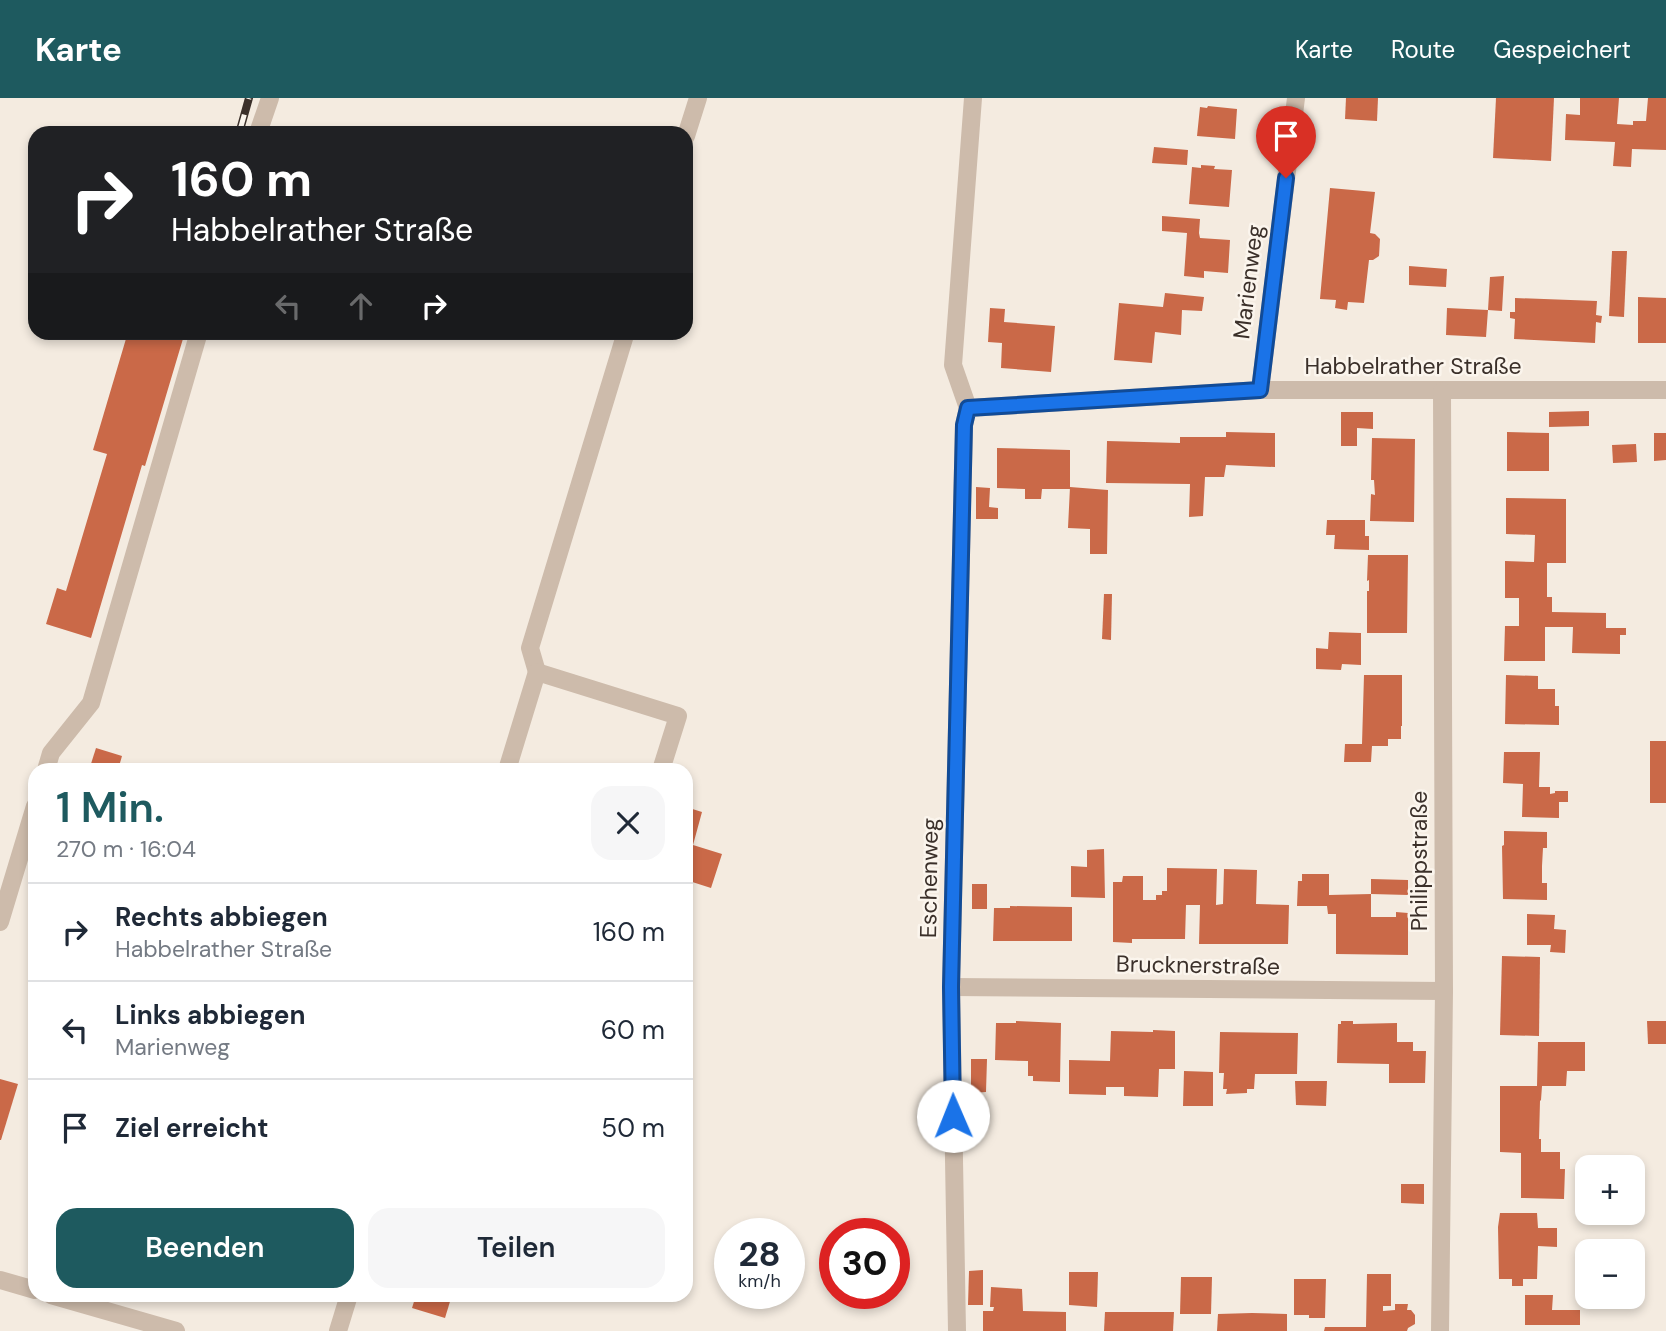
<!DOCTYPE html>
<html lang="de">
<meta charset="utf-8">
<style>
:root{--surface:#fff;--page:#f6f6f7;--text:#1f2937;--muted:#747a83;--line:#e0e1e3;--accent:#1e5a5f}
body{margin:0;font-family:"DM Sans",sans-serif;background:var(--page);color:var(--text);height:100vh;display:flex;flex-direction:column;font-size:26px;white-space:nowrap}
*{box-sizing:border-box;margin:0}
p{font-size:23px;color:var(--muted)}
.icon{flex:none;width:38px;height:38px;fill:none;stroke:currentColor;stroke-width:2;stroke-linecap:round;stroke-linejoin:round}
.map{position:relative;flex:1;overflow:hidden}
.details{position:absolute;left:28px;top:665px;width:665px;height:539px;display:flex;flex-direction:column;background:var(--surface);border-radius:21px;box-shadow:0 4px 10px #0003}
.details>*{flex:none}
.banner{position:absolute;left:28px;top:28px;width:665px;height:214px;border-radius:21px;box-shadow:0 4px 10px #0003;background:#202124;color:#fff;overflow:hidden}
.tools{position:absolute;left:1575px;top:1057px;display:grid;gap:14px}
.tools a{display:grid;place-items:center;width:70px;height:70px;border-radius:14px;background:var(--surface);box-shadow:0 4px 10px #0003;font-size:35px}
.speed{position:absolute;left:714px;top:1120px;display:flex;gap:14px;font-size:35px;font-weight:700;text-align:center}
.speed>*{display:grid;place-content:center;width:91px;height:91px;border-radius:50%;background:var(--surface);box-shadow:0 4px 10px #0003;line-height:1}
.speed small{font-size:18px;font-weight:400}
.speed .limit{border:10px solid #d22;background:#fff;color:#111}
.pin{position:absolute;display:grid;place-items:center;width:60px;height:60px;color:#fff;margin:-72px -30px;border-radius:50% 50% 50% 0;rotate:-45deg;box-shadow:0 0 7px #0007}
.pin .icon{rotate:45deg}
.me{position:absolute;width:77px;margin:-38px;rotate:359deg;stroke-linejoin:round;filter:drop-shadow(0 0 5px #0008)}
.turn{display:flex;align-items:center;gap:24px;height:147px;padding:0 28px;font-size:32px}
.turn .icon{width:91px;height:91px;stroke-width:2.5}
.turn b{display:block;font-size:49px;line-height:60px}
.lanes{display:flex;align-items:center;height:66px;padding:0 28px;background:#0003;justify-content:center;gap:35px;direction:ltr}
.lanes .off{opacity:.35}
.round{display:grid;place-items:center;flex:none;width:74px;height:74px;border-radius:21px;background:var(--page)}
.head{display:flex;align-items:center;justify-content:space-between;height:119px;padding:0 28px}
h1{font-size:42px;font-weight:600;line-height:52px;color:var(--accent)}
.cta{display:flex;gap:14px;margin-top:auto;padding:14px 28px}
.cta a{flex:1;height:80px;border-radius:21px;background:var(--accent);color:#fff;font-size:28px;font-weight:600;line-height:80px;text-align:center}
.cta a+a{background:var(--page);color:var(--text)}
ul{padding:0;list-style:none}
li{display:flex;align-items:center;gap:21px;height:98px;padding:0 28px;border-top:2px solid var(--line)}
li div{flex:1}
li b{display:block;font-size:26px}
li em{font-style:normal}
header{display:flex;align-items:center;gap:42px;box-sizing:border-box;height:98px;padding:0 35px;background:var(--accent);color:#fff}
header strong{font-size:33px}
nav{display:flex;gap:38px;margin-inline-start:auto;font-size:24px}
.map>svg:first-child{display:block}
.building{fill:#ca6948}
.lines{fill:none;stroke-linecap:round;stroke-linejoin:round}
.minor{stroke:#cdbbab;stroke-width:18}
.rail-casing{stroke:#3b302a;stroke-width:8}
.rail{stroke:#fbf5ed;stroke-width:5;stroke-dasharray:16;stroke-linecap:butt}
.route-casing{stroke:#114b97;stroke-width:18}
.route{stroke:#1a73e8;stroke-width:12}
.labels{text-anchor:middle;stroke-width:5;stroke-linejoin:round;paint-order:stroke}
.street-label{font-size:23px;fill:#3b302a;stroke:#fbf5ed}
</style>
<header>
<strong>Karte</strong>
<nav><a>Karte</a><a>Route</a><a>Gespeichert</a></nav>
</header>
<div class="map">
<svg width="1666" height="1233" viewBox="0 0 1666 1233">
<rect width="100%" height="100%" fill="#f4ebe0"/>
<g class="building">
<path d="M1346,0H1378L1377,23L1345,21Z"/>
<path d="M1496,0H1554L1551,63L1493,60Z"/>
<path d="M1580,0H1619L1617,26L1633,27V23H1646L1648,0H1666V52L1632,51L1631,69L1613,68L1615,44L1565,42L1566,16L1580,17Z"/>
<path d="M1208,8L1237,11L1235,41L1197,38L1200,9L1207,10Z"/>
<path d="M1154,49L1188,52L1187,67L1152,65Z"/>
<path d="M1201,67L1215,68L1214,71L1232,72L1229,109L1189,106L1192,69L1201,70Z"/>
<path d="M1330,90L1375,94L1370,135L1375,136L1380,141L1379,158L1373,162H1369L1364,205L1348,204L1347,212L1335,210L1336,202L1320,201Z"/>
<path d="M1162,118L1200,121L1199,135L1200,140L1230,142L1228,175L1204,173V180L1184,178L1187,135L1162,133Z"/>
<path d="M1612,153H1627L1624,219L1609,218Z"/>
<path d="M1409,168L1447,171L1446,189L1409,187Z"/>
<path d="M1504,178L1502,213L1488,212L1486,239L1446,237L1447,210L1488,212L1490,179Z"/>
<path d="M1165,195L1204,199L1202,213L1182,212L1181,237L1155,234L1152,265L1114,262L1119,205L1163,209Z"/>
<path d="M1638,199L1666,200V245H1638Z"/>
<path d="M1515,200L1597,203L1596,217L1602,218L1601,225L1596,224L1595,245L1514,241L1515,221L1510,220V214H1515Z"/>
<path d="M990,210L1005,211L1004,224L1055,228L1051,274L1001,270L1002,245L988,244Z"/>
<path d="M128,234H185L145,368L142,367L91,540L46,526L57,490L66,493L107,356L93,352Z"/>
<path d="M1589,313V328L1549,329V314Z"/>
<path d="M1341,314H1373V331L1357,330V348H1341Z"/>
<path d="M1226,334L1275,335V369L1226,367L1224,379H1205L1203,418L1189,419L1190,386L1106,385L1107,343L1180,345V339H1226Z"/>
<path d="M1507,334L1549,335V373H1507Z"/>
<path d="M1654,335H1666V362L1654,363Z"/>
<path d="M1372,340L1415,341L1414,424L1370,423L1371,396L1375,397L1374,382H1371Z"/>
<path d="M1636,346L1637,364L1613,365L1612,347Z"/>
<path d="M997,350L1070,352V391H1042L1041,401H1025V391L997,390Z"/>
<path d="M976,389L990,390L989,409L998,410V421H976Z"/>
<path d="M1070,389L1108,392L1107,456H1090V431L1068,430Z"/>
<path d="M1506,400L1566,401V465H1547V499H1552V514L1606,515V530H1626V537H1620V556L1572,555L1573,529H1545V563H1504L1505,528H1519V500H1505V463L1534,464L1535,437L1506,436Z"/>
<path d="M1327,422H1365V438H1369V452L1334,451L1335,437H1326Z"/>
<path d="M1368,457H1408L1407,535H1367V493H1369V482L1367,483Z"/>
<path d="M1104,496H1112L1111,542L1102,541Z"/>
<path d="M1329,534L1361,535V567L1342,566L1341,572L1316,571V550L1328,551Z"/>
<path d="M1364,577H1402V628H1401V641H1388V648H1372L1371,664H1344L1345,646H1362Z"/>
<path d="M1506,577L1538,578V591H1555V608H1559V627L1505,626Z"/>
<rect x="1650" y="643" width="16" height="62"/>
<path d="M96,650L122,658L118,672H89Z"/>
<path d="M1504,654H1540L1539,689H1550V696L1555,695V693H1568V704H1559V720L1522,719L1523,686L1503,685Z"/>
<path d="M686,709L702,714L693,747L722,756L711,790L686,782Z"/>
<path d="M1504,733L1547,734V750H1543L1542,768V785H1547V802L1503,801L1502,748L1504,747Z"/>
<path d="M1104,751L1105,800L1071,799V768L1087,769V752Z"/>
<path d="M1167,770L1217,771L1216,807L1223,806L1224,771L1257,772L1256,806L1289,807L1288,846H1199L1200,807H1186L1185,841H1132V845L1113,844V784H1122L1123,778H1143V802H1156V797H1162V793H1167Z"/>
<path d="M1302,776H1329V797L1371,796V781L1408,782V797L1371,796V819H1396V814L1408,815V857L1336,856V816H1328L1327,808H1297L1298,783H1302Z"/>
<rect x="972" y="786" width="15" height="25"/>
<path d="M1010,808L1072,809V843H993L994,810H1010Z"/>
<path d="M1527,816L1555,817L1554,831L1566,832L1565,855L1550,854L1551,847H1527Z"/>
<path d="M1502,858L1540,859L1539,938L1500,937Z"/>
<path d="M1016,923L1061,925L1060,984L1033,983V978H1028V963L995,962L996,925H1016Z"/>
<path d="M1341,923H1353V926L1397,925V944H1413V953H1426L1425,985H1389V966L1337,965L1338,926H1341Z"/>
<path d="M1647,923H1666V946H1648Z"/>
<path d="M1153,932L1175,933V971H1159L1158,999L1124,998V989H1106V997L1069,996V962L1110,963L1111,933L1153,934Z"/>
<path d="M1220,934L1298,935L1297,976H1255L1254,991H1247V995L1226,996L1227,991H1223L1224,975H1219Z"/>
<path d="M1538,944H1585V973H1567L1566,988H1542L1541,1002L1540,1003L1539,1041H1541V1054H1560V1071H1565L1564,1101L1521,1100V1055L1500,1054V988H1537Z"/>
<path d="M971,961H987L986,994L971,995Z"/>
<path d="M1184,973L1213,974V1008H1183Z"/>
<path d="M0,981L18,986L1,1042H0Z"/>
<path d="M1295,983H1327L1326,1008L1296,1007Z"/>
<path d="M1401,1086H1424V1106L1401,1105Z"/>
<path d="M1500,1115H1537L1538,1130H1557V1149L1538,1148L1537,1181H1523V1188H1512V1181H1499L1498,1129Z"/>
<path d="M983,1172V1207H968L969,1173Z"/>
<path d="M1069,1174H1098L1097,1209L1069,1207Z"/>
<path d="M1367,1176H1391V1208H1383V1213L1395,1212V1206H1408L1407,1212H1411L1415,1217V1226L1408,1230L1407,1233H1324L1325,1229H1366Z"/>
<path d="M1181,1179H1212L1211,1216H1180Z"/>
<path d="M1294,1181H1326L1325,1220H1309V1217H1294Z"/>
<path d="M991,1189L1022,1191L1023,1213L1066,1214V1233H983V1213H993L994,1209H990Z"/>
<path d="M416,1197H452L445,1220L412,1210Z"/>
<path d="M1525,1197H1553L1552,1212H1580V1227H1525Z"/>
<path d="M1105,1214H1174L1173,1233H1104Z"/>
<path d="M1252,1215L1287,1216V1233H1217L1218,1216Z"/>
</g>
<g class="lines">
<g class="minor">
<path d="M258,35L270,0"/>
<path d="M686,38L698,0"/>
<path d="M1260,292L1296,0"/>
<path d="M968,310L953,267L973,0"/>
<path d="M537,574L530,550L626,234"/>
<path d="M46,672L51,655L91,605L199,234"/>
<path d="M507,672L537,574L678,618L661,672"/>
<path d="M0,824L35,708"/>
<path d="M951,889L1444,893"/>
<path d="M0,1182L35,1192"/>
<path d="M51,1197L176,1233"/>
<path d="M338,1233L349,1197"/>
<path d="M957,1233L951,889L964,327L968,310L1260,292H1666"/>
<path d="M1440,1233L1444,893L1442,293"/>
</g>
<g class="rail-casing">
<path id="rail" d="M240,32L249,0"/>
</g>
<use href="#rail" class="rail"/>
</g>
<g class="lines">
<g class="route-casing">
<path id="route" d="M953,1018L951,889L964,327L968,310L1260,292L1286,80"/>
</g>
<use href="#route" class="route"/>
</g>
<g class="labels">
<g class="street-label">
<text transform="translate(1248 184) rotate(-83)" y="8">Marienweg</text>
<text x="1413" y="276">Habbelrather Straße</text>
<text transform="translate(1419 763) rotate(-90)" y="8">Philippstraße</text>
<text transform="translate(929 780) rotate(-89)" y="8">Eschenweg</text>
<text transform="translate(1198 867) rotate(1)" y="8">Brucknerstraße</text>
</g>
</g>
</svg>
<div class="tools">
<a>+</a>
<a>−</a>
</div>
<div class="speed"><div>28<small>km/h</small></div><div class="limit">30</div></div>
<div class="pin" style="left:1286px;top:80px;background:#d93025"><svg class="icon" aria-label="arrive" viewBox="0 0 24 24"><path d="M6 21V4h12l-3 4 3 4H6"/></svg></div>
<svg class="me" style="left:953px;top:1018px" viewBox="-20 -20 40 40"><circle r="19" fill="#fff"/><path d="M0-13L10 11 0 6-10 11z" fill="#1a73e8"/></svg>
<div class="banner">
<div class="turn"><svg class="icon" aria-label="right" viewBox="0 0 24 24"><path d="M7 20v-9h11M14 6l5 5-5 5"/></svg><div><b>160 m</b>Habbelrather Straße</div></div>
<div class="lanes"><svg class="icon off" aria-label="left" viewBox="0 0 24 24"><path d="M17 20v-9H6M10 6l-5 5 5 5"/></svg><svg class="icon off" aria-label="ahead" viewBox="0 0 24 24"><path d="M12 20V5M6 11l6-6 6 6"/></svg><svg class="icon" aria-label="right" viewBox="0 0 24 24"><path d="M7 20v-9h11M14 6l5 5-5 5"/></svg></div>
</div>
<section class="details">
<div class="head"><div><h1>1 Min.</h1><p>270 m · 16:04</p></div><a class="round"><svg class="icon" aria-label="close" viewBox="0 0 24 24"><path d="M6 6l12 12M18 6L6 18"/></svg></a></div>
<ul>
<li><svg class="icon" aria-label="right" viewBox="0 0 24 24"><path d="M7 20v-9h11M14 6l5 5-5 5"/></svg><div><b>Rechts abbiegen</b><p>Habbelrather Straße</p></div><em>160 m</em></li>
<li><svg class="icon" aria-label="left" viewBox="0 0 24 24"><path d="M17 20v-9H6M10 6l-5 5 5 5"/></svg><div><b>Links abbiegen</b><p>Marienweg</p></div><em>60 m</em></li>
<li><svg class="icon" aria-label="arrive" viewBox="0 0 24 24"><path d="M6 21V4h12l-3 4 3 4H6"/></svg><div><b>Ziel erreicht</b></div><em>50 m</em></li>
</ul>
<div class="cta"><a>Beenden</a><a>Teilen</a></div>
</section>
</div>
